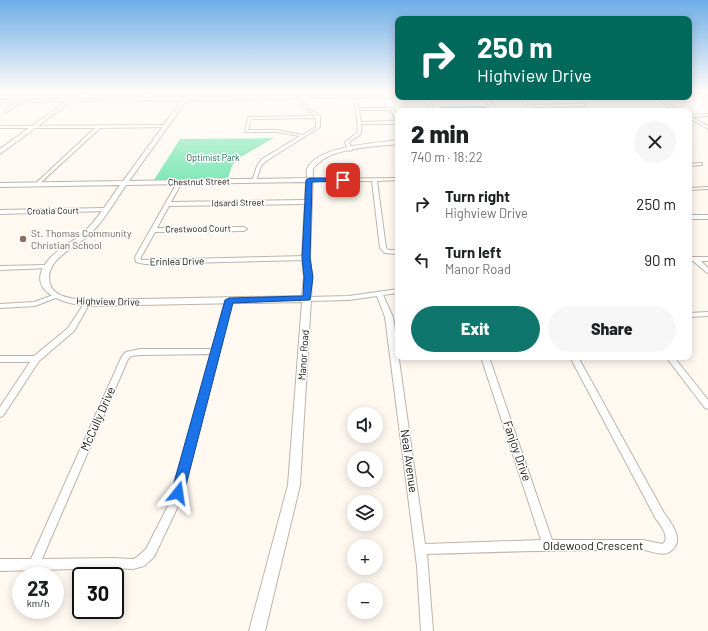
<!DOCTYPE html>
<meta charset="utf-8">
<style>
:root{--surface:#fff;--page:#f6f6f6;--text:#202124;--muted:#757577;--accent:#0f766e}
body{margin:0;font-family:Barlow,sans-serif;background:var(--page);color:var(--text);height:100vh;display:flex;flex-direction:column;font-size:15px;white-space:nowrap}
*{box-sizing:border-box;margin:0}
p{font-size:13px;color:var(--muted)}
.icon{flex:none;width:22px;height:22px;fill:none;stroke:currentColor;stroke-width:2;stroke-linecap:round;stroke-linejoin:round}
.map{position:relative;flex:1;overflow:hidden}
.drawer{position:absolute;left:395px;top:108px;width:297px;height:252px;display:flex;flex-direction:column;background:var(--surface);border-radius:8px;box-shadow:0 2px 10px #0003}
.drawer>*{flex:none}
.banner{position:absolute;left:395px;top:16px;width:297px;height:84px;border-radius:8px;box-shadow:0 2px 10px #0003;background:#00695c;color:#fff;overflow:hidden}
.tools{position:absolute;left:347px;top:407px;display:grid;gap:8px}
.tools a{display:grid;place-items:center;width:36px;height:36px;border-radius:50%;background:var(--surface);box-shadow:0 2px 10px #0003;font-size:20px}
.speed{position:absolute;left:12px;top:567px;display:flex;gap:8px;font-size:20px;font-weight:700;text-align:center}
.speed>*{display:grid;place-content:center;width:52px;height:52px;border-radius:50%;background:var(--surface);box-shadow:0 2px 10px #0003;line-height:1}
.speed small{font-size:10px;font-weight:400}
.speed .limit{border:2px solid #111;border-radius:6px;background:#fff;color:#111}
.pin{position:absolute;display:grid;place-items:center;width:34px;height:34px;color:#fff;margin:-17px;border-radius:8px;box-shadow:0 2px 6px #0006}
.me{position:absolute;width:44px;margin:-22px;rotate:15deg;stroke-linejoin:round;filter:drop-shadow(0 0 3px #0008)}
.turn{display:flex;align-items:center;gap:14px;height:84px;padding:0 16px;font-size:18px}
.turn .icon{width:52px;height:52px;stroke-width:2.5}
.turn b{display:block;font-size:28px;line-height:34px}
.round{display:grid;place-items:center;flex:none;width:42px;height:42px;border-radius:21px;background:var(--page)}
.headline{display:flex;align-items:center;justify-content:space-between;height:68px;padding:0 16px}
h1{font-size:24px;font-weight:800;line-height:30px}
.button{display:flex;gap:8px;margin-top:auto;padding:8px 16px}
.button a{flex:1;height:46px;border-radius:24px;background:var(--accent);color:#fff;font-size:16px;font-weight:800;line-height:46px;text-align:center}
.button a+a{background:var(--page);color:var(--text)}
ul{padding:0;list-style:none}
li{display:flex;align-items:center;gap:12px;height:56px;padding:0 16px}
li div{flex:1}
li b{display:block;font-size:15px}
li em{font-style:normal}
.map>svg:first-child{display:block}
.green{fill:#82e8b7}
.water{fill:#58a3e8}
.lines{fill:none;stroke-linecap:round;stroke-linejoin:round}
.minor-casing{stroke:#bdb4a9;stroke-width:2}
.tertiary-casing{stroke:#bdb4a9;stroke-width:2}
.secondary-casing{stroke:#bdb4a9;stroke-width:2}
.minor{fill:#fff;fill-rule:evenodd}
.tertiary{fill:#fff;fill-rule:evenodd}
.secondary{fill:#fff;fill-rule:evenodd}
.route{fill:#1a73e8;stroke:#114b97}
.education-dot{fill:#8d6e63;stroke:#fff;stroke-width:1.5}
.labels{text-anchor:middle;stroke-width:3;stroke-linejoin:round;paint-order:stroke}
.far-park-label{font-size:9px;fill:#0d6444;stroke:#fff}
.far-street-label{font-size:9px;fill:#171410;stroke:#fff}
.education-label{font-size:10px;fill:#785e54;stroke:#fff;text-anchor:start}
.street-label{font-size:10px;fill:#171410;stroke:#fff}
.near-street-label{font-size:12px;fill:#171410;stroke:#fff}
</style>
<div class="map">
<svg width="708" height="631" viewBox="0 0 708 631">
<rect width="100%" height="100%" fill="#fff9f2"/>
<path class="green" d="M274,138L237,159L232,166L228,178L154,180L180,139Z"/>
<path class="water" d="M485,106L490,110L442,111L439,107Z"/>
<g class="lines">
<g class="minor-casing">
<g id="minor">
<path d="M142,91H146L138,100H136Z"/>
<path d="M354,95L357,96L358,108H393L398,118V123L394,124H361C363,136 358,136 349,142L352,150L350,151L348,150L345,142L357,133L358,131ZM359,110H391L396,121L361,122Z"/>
<path d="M305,96L307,97L306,107L320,116V127L266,161L261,166L256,181L252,182V181L257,166L262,159L300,136L276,132H245L248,118L250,117L316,116L302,107L303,97ZM316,118V127L303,135L276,130H248L251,119Z"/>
<path d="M482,97H486L498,111H494Z"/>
<path d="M517,97H521L530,105L584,104L586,105L584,106L532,107L537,111H533Z"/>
<path d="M653,97H657L681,111H677Z"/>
<path d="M21,99L24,100L7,112H5V110Z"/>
<path d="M708,114V116L691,117L708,126V129L689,118V115Z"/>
<path d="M166,125L168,126L167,127L100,128L37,186L35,185V184L95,128H0V126Z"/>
<path d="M700,163H702V165L689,166V164Z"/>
<path d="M398,178V180L377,181L386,248L389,250H398V254L385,253L380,248L372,181H309L307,180L309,179Z"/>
<path d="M178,181L182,182L171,202L307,200L310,202L307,204L169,206L157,228L244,227L247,229L244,231L155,232L141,257V260L306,256L309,258L306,260L145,264L136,262L135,257Z"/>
<path d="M708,187V189L689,190V188Z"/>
<path d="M105,208L108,210L107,211L0,214V210Z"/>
<rect x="689" y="215" width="19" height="4"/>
<path d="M689,257H708V261H701L708,268V273L706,272L693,261H689Z"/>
<path d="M48,265L51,267L50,268L0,270V266Z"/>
<path d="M398,289V293L383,295L393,317L425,544L541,540L481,357H489L552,540H643L662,544L664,543C669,535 661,526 656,519L570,357H578L664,513C670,522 685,539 672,550C664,558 653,551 643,550C635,549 627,550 619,550C555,550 491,552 427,554L433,631H421L417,566L385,317L377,296L349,300L307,301L304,299L307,297L349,296Z"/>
<path d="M56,294L59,296L58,297L35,306L0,308V304L34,302Z"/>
<path d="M229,298L232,300L179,504L154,557L144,566L133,569L113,568L0,571V559H31L122,356L126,352L140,349H212L226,300ZM211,354L169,504L146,549L137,557L133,559L113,558L42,559L128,359L131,356L140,355Z"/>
<path d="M87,301L90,303L74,331L39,361L3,416L0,417V407L30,362H0V356H34L68,328L85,302Z"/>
<path d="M708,312V316L689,317V313Z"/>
<path d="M666,357H674L708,400V409L705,408Z"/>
</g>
</g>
<g class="tertiary-casing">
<g id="tertiary">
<path d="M189,91H193L189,97L398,95L399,97L187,100L129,181L307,178C307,176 306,171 307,169C316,146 377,143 398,140V144C373,147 328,147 313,169L310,258L312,277L311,299L300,485L265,631H249L288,485L302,302L87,306C60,303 21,289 51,257C62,246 77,240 87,229C100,216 109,200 120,185L0,187V183L123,181L182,100L0,102V100L184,97ZM306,182L302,258L304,277L302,296L87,300C75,299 54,298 50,284C43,258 79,247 92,232C106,218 115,201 126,185Z"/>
<path d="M426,97H430L429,101L435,111H431L425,101Z"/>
</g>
</g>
<g class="secondary-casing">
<path id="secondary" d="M80,91H85L0,154V149Z"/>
</g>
<use href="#minor" class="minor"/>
<use href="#tertiary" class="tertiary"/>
<use href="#secondary" class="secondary"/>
</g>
<linearGradient id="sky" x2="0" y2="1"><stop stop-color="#6eade8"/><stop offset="0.51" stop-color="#fffcf9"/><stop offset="1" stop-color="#fffcf9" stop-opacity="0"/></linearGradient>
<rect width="708" height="179" fill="url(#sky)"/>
<path class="route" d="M343,178L346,180L345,181L312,182L310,258L313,277L310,300L233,303L184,493L182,497L178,499L173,497L171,493L225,300L229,298L303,296L304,277L302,258L306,180L309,178Z"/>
<circle class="education-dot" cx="23" cy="239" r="4"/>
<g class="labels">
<g class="far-park-label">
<text x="213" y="161">Optimist Park</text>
</g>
<g class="far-street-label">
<text transform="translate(199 182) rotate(-1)" y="3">Chestnut Street</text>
<text transform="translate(238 203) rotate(-1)" y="3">Idsardi Street</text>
<text transform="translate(53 211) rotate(-1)" y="3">Croatia Court</text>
<text transform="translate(198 229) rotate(-1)" y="3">Crestwood Court</text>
</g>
<g class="education-label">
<text x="31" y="237">St. Thomas Community<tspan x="31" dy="12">Christian School</tspan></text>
</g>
<g class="street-label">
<text transform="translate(177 261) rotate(-1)" y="4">Erinlea Drive</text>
<text transform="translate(108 301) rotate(1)" y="4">Highview Drive</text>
<text transform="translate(303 355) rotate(-86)" y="4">Manor Road</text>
</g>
<g class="near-street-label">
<text transform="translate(98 419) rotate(-66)" y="4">McCully Drive</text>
<text transform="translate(517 451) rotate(71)" y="4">Fanjoy Drive</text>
<text transform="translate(409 461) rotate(82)" y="4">Neal Avenue</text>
<text x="593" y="550">Oldewood Crescent</text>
</g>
</g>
</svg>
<div class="tools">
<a><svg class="icon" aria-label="sound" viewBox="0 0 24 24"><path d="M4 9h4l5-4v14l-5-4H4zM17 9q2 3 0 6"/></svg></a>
<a><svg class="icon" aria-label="search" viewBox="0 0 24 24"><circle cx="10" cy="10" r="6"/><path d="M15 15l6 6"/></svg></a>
<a><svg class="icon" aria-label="layers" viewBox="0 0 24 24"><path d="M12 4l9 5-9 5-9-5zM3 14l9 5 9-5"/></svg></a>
<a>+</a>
<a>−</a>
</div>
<div class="speed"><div>23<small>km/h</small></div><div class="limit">30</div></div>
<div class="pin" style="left:343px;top:180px;background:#d93025"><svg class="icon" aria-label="arrive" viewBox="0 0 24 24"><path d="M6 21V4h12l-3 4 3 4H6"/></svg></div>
<svg class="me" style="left:178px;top:493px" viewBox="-20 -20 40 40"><path d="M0-17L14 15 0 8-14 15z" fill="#1a73e8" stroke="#fff" stroke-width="4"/></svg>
<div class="banner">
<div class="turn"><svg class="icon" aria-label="right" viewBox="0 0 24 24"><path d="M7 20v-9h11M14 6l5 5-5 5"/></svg><div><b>250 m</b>Highview Drive</div></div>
</div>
<section class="drawer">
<div class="headline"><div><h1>2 min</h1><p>740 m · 18:22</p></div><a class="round"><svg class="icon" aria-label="close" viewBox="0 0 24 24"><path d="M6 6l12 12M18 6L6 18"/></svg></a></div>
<ul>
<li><svg class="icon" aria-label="right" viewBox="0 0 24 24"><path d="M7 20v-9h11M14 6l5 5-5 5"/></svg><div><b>Turn right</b><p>Highview Drive</p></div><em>250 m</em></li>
<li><svg class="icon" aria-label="left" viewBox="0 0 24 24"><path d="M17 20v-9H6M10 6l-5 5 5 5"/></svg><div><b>Turn left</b><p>Manor Road</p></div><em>90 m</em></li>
</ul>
<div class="button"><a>Exit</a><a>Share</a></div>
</section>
</div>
